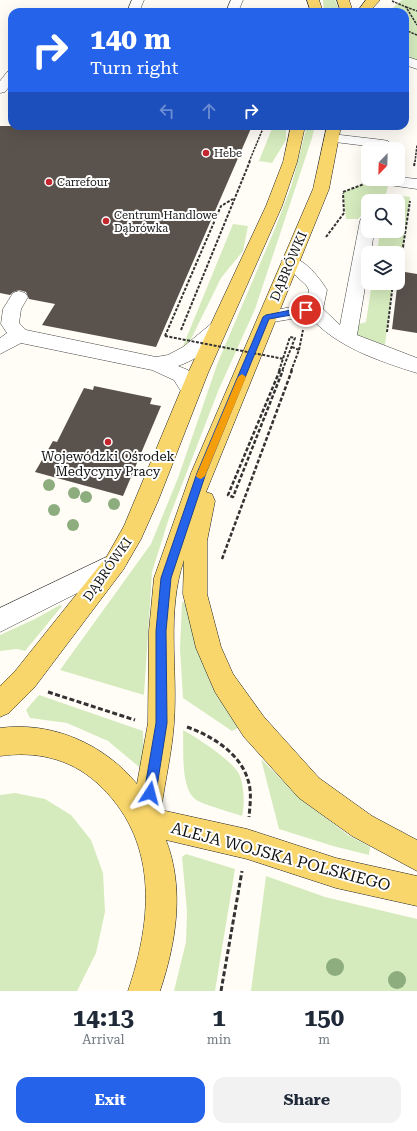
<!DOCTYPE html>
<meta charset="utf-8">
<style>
:root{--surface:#fff;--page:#f2f2f3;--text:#1f2937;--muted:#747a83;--accent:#2563eb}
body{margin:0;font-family:"Roboto Serif",serif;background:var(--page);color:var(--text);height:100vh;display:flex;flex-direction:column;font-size:15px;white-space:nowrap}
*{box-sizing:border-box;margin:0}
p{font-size:13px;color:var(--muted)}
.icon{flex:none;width:22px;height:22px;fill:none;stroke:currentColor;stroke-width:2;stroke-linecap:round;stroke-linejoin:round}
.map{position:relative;height:991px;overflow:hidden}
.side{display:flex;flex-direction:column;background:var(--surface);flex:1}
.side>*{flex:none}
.guide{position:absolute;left:8px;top:8px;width:401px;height:122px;border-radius:12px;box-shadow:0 4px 16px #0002;background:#2563eb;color:#fff;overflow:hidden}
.needle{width:26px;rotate:203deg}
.controls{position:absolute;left:361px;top:142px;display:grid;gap:8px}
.controls a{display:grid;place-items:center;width:44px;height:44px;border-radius:8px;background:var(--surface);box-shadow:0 4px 16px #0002;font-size:20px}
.pin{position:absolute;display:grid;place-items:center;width:34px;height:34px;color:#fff;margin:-17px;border:2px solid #fff;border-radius:50%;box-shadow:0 1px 4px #0007}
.me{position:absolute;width:44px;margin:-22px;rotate:9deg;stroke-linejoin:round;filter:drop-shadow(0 0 3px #0008)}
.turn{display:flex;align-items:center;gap:14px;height:84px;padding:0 16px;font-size:18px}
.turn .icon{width:52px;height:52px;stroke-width:2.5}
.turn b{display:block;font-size:28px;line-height:34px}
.lanes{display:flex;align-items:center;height:38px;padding:0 16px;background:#0003;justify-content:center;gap:20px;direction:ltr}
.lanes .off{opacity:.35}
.eta{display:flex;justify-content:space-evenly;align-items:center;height:68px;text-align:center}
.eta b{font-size:24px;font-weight:700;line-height:28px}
.cta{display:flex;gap:8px;margin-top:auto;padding:8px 16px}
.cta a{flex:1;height:46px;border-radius:12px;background:var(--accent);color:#fff;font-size:16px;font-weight:700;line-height:46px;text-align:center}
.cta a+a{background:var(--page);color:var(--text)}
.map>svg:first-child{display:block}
.green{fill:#d5ebbd}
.building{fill:#5a524d}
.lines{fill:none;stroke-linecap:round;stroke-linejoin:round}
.minor-casing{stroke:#444;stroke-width:1}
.major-casing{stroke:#222;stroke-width:1}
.path-far3{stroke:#333;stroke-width:1.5;stroke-dasharray:2.5 1;stroke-linecap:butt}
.path-far2{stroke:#333;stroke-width:2;stroke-dasharray:3 1.5;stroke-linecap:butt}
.path-far1{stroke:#333;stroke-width:2.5;stroke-dasharray:4 2;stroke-linecap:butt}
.path{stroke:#333;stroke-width:3;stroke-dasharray:5 2.5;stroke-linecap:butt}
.minor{fill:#fff;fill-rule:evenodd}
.major{fill:#f9d66b;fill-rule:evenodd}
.path-bridge{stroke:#333;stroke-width:2;stroke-dasharray:3 1.5;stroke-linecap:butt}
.tree{fill:#8dad7f}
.route{fill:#2563eb;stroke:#184099}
.slow{fill:#f59e0b}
.poi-dot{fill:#c4262e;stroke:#fff;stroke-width:1.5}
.labels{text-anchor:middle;stroke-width:4;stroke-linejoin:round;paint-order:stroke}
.far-poi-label{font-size:11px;fill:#111;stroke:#fff;text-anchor:start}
.street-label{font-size:13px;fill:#111;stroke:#fff}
.poi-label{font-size:13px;fill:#111;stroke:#fff}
.near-street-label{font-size:16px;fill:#111;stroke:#fff}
</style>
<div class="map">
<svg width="417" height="991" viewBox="0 0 417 991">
<rect width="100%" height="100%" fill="#fffdf5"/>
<g class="green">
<path d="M323,0H335L340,12H324Z"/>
<path d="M402,0H417V61L405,57V12H388Z"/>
<path d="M273,126H286V140L272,163L259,161Z"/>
<path d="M307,126H315L312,138L255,309L219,389L169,518L152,572L144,695L60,670L151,544L178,478L218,362L274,231L291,187Z"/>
<path d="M367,183L388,185L386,194L410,197L403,247L396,253H377L380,231H398V201H368V217L361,216L358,219H346L343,192Z"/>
<path d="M233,224L248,226L243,251L221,278L189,343L181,351Z"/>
<path d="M372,283H393L384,353L347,338L349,327L366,322Z"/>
<path d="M182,602L186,603L215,690L238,728L232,731L183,698L180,649Z"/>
<path d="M60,605L62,606L25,651L17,649L0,651V635L35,619Z"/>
<path d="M39,695L143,731L144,771L108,741L67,723L30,718L26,710Z"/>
<path d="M183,730C196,737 233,761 239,774C244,784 245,805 242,816C231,812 203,805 195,799C180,787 184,748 183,730Z"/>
<path d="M261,759L299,797L348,835L370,847L369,855L333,846L279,829Z"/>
<path d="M15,793L45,799L71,815L91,840L103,873L105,912L96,953L77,991H0V795Z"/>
<path d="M186,854L235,869L215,991H174L186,942L187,911L182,857Z"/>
<path d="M266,876L325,897L417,919V991H251Z"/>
</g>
<g class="building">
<path d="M0,126H252L156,347L42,325L55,304L29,299L26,292L19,290L13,292L10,295L0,293Z"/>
<path d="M399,271L417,274V333L392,329Z"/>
<path d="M94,386L152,398L150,404L161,406L123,496L35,472L53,441L57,442L84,388L93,390Z"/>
</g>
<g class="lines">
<g class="minor-casing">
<g id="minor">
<path d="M132,0H144L139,12H127Z"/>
<path d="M231,0H243L238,12H226Z"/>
<path d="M405,56L417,60V69L405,65Z"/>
<path d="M12,71V83L5,92L0,93V81L7,72Z"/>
<path d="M332,134L383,140L388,141L390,144L388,147L383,148L327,141L325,138L327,135Z"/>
<path d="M398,177L417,179V189L382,184L377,182L374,179H398Z"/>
<path d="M368,216V231H374L371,253H368V269L357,335L417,358V373C379,361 336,347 309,316L267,323L261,321L258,317L261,313L306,304L309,290L306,285L281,262L284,258C301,253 319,277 327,290L323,309L340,325L360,221L362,217Z"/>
<path d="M19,291L25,293L28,297L21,309L19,323L26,330L156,357L168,355L183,347L211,324L218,322L225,324L227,329C218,345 196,360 178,366L188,370L201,391L198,396L191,398L184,396L174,380L152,370L21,343L0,354V338L7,333L1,324L3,309L13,293Z"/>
<path d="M115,553L123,556L127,563L123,570L0,632V608Z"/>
</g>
</g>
<g class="major-casing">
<g id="major">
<path d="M307,0H319L323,12H311Z"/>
<path d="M337,0H349L353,12H341Z"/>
<path d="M366,0H380L369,12H357Z"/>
<path d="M291,126H305L297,162L282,206L208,373L158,501L141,539L123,570L34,688L9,713L0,717V686L16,670L107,556L124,526L188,373L266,206L283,162Z"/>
<path d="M327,126H341L329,189L206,492L212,494L215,501L207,541V594L221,647L233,674L264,717L319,778L372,816L417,840V871L352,836L299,798L244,737L215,692L196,648L183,594L184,560C166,612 178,668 174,723C172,752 165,781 161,810L247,829L336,858L417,876V906L336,888L247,859L166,840C185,889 176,943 160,991H128C153,918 159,838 96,782C69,758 35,751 0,756V728C52,721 104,744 137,784L148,723L149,631L154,578L191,473L313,189Z"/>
</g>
</g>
<g class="path-far3">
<path d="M392,1L406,7L417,25"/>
<path d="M406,7L417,11"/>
<path d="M405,30L417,35"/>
<path d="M249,162L264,126"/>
<path d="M415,162L417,145"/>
</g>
<g class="path-far2">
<path d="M414,166L415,161"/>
<path d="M343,192L364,184"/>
<path d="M326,237L344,213L343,193"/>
<path d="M396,253L403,247L410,201"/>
<path d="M181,330L250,161"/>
<path d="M387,332L393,283"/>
<path d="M165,336L221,206L233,199"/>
<path d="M292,347L299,350"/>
<path d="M279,371L290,337L295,338L282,371"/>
<path d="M291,371L299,350L303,330"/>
</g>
<g class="path-far1">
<path d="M280,370L228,495L233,497L283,370"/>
<path d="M222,559L292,370"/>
</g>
<g class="path">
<path d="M48,692L135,720"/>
<path d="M187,727C212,736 240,753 248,780C252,792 250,805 249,817"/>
<path d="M221,991L242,871"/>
</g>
<use href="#minor" class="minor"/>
<use href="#major" class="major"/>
<path class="path-bridge" d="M165,336L284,359"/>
</g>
<g class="tree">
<circle cx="49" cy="485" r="6"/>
<circle cx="74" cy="493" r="6"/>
<circle cx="86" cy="497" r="6"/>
<circle cx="114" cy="504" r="6"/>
<circle cx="54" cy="510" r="6"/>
<circle cx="73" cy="525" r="6"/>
<circle cx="335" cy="967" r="9"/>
<circle cx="397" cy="980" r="9"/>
</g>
<path class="route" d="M306,307L308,308V312L269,319L206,473L171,578L166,631L167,723L156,793L154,797L150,799L146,797L144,793L156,723V631L161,578L197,473L263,317L266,315Z"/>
<path class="slow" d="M242,374L246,377L205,476L201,479L198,478L196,476L238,377Z"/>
<g class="poi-dot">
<circle cx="206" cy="153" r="4"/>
<circle cx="49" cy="182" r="4"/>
<circle cx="106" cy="221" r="4"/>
<circle cx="108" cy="442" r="4"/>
</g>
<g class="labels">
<g class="far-poi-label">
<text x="214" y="157">Hebe</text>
<text x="57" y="186">Carrefour</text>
<text x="114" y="219">Centrum Handlowe<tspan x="114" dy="13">Dąbrówka</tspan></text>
</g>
<g class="street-label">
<text transform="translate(288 266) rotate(-67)" y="5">DĄBRÓWKI</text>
<text transform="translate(107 569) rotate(-55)" y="5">DĄBRÓWKI</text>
</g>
<g class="poi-label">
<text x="108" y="461">Wojewódzki Ośrodek<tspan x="108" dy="15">Medycyny Pracy</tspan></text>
</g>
<g class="near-street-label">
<text transform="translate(281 856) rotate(15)" y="6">ALEJA WOJSKA POLSKIEGO</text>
</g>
</g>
</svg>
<div class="controls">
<a><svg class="needle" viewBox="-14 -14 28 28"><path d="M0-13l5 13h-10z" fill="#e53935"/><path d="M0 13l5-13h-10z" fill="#747a83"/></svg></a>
<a><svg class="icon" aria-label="search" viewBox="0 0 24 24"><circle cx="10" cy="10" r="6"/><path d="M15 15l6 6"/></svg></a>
<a><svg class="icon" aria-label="layers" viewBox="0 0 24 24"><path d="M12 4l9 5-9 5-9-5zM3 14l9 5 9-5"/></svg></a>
</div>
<div class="pin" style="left:306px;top:310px;background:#d93025"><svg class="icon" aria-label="arrive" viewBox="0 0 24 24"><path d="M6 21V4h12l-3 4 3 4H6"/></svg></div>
<svg class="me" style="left:150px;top:793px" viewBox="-20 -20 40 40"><path d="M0-17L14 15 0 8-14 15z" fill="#2563eb" stroke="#fff" stroke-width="4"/></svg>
<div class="guide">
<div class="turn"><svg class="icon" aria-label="right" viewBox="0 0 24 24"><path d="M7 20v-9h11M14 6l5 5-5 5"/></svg><div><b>140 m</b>Turn right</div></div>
<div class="lanes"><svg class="icon off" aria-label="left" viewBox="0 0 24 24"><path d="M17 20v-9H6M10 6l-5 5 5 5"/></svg><svg class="icon off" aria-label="ahead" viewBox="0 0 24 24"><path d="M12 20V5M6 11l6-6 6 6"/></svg><svg class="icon" aria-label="right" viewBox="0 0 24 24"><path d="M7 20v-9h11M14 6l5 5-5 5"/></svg></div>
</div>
</div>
<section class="side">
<div class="eta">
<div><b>14:13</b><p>Arrival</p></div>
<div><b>1</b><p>min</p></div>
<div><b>150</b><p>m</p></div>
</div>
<div class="cta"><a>Exit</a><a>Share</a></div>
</section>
